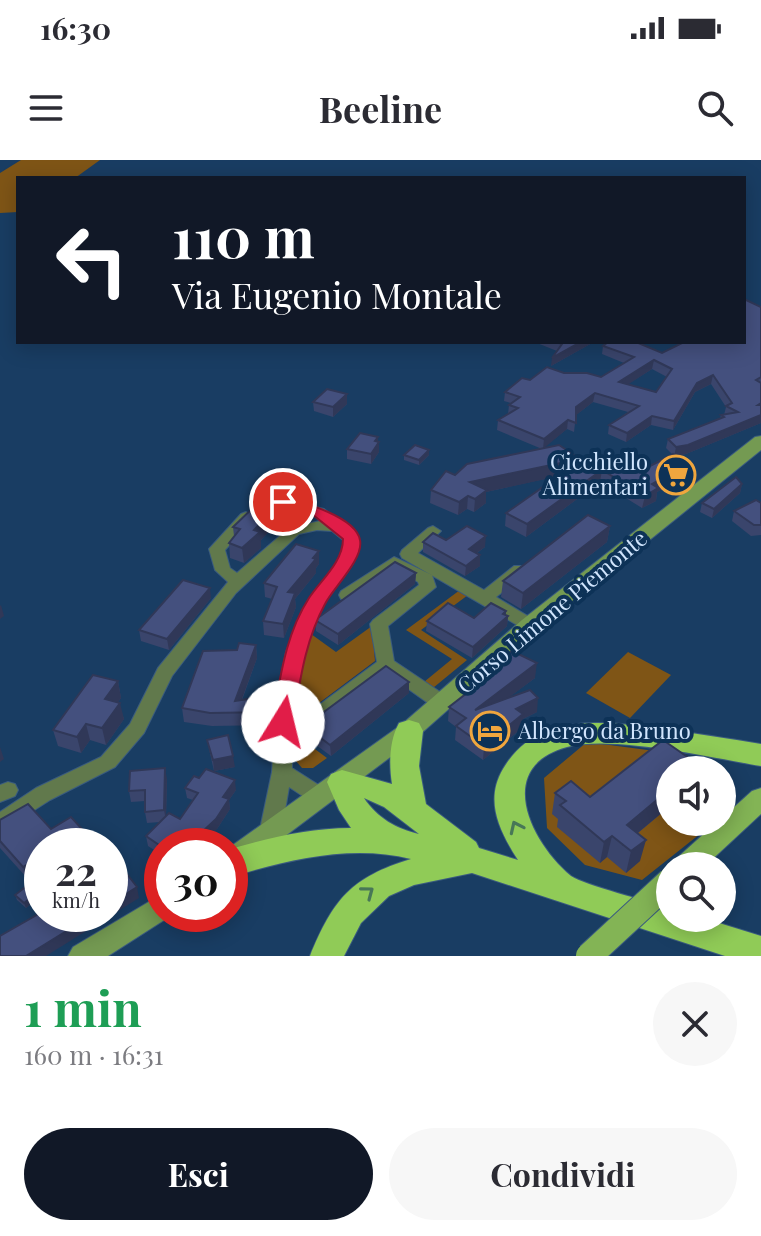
<!DOCTYPE html>
<html lang="it">
<meta charset="utf-8">
<style>
:root{--surface:#fff;--page:#f7f7f7;--text:#2b2b33;--muted:#7c7c81;--accent:#111827}
body{margin:0;font-family:"Playfair Display",serif;background:var(--page);color:var(--text);height:100vh;display:flex;flex-direction:column;font-size:30px;white-space:nowrap}
*{box-sizing:border-box;margin:0}
p{font-size:26px;color:var(--muted)}
.icon{flex:none;width:44px;height:44px;fill:none;stroke:currentColor;stroke-width:2;stroke-linecap:round;stroke-linejoin:round}
.map{position:relative;height:796px;overflow:hidden}
.panel{display:flex;flex-direction:column;background:var(--surface);flex:1}
.panel>*{flex:none}
.hud{position:absolute;left:16px;top:16px;width:730px;height:168px;border-radius:0px;box-shadow:0 4px 20px #0003;background:#111827;color:#fff;overflow:hidden}
.controls{position:absolute;left:656px;top:596px;display:grid;gap:16px}
.controls a{display:grid;place-items:center;width:80px;height:80px;border-radius:50%;background:var(--surface);box-shadow:0 4px 20px #0003;font-size:40px}
.speed{position:absolute;left:24px;top:668px;display:flex;gap:16px;font-size:40px;font-weight:700;text-align:center}
.speed>*{display:grid;place-content:center;width:104px;height:104px;border-radius:50%;background:var(--surface);box-shadow:0 4px 20px #0003;line-height:1}
.speed small{font-size:20px;font-weight:400}
.speed .limit{border:12px solid #d22;background:#fff;color:#111}
.pin{position:absolute;display:grid;place-items:center;width:68px;height:68px;color:#fff;margin:-34px;border:4px solid #fff;border-radius:50%;box-shadow:0 2px 8px #0007}
.me{position:absolute;width:88px;margin:-44px;rotate:9deg;stroke-linejoin:round;filter:drop-shadow(0 0 6px #0008)}
.turn{display:flex;align-items:center;gap:28px;height:168px;padding:0 24px;font-size:36px}
.turn .icon{width:104px;height:104px;stroke-width:2.5}
.turn b{display:block;font-size:56px;line-height:68px}
.round{display:grid;place-items:center;flex:none;width:84px;height:84px;border-radius:42px;background:var(--page)}
.head{display:flex;align-items:center;justify-content:space-between;height:136px;padding:0 24px}
h1{font-size:48px;font-weight:700;line-height:60px;color:#1e9e55}
.button{display:flex;gap:16px;margin-top:auto;padding:16px 24px}
.button a{flex:1;height:92px;border-radius:48px;background:var(--accent);color:#fff;font-size:32px;font-weight:700;line-height:92px;text-align:center}
.button a+a{background:var(--page);color:var(--text)}
.status{display:flex;justify-content:space-between;align-items:center;height:56px;padding:0 40px;background:var(--surface);direction:ltr}
.status svg{height:22px;fill:currentColor}
header{display:flex;justify-content:space-between;align-items:center;height:104px;padding:0 24px;background:var(--surface);font-size:36px;font-weight:700}
.map>svg:first-child{display:block}
.green{fill:#7f5516}
.lines{fill:none;stroke-linecap:round;stroke-linejoin:round}
.street-casing{stroke:#3a5b7f;stroke-width:2}
.secondary-casing{stroke:#3a5b7f;stroke-width:2}
.primary-casing{stroke:#3a5b7f;stroke-width:2}
.highway-casing{stroke:#3a5b7f;stroke-width:2}
.street{fill:#61794c;fill-rule:evenodd}
.secondary{fill:#749a52;fill-rule:evenodd}
.primary{fill:#83b455;fill-rule:evenodd}
.highway{fill:#90cb57;fill-rule:evenodd}
.primary-bridge-casing{stroke:#3a5b7f;stroke-width:28;stroke-linecap:butt}
.primary-bridge{stroke:#83b455;stroke-width:26}
.wall{fill:#3a456c;fill-rule:evenodd}
.shaded-wall{fill:#303858}
.building{fill:#44507e;stroke:#303858;stroke-width:2;fill-rule:evenodd}
.oneway{stroke:#487757}
.route{fill:#e11d48;stroke:#92132f;stroke-width:2}
.labels{text-anchor:middle;stroke-width:8;stroke-linejoin:round;paint-order:stroke}
.poi-label{font-size:22px;fill:#d1e5fd;stroke:#0d3257;text-anchor:end}
.street-label{font-size:22px;fill:#d1e5fd;stroke:#0d3257}
</style>
<div class="status"><b>16:30</b><svg viewBox="0 0 49 12"><path d="M0 12V9h3v3zM5 12V6h3v6zM10 12V3h3v9zM15 12V0h3v12zM26 1h20v11H26zM47 4h2v5h-2z"/></svg></div>
<header><svg class="icon" aria-label="menu" viewBox="0 0 24 24"><path d="M4 6h16M4 12h16M4 18h16"/></svg>Beeline<svg class="icon" aria-label="search" viewBox="0 0 24 24"><circle cx="10" cy="10" r="6"/><path d="M15 15l6 6"/></svg></header>
<div class="map">
<svg width="761" height="796" viewBox="0 0 761 796">
<rect width="100%" height="100%" fill="#193d63"/>
<g class="green">
<path d="M21,0H100L75,18H18V52L0,53V13Z"/>
<path d="M460,430L468,435L421,470L467,500L433,528L424,522L452,499L406,470Z"/>
<path d="M372,466L375,501L307,552L315,566L300,578L327,598L313,608H302L290,594L298,507L311,474L336,492Z"/>
<path d="M628,492L671,515L630,558L586,533Z"/>
<path d="M587,582L655,591L710,608L670,610V662H715L642,720L585,705L547,668L544,618Z"/>
</g>
<g class="lines">
<g class="street-casing">
<g id="street">
<path d="M277,338L324,349L359,378C362,404 333,425 322,447C297,503 294,548 292,608L328,631L331,637L328,643C314,647 301,634 289,627L281,674L277,680L270,683L263,680L259,674L272,612L276,543L286,492L308,442L336,404L344,387L343,380L332,371L317,370L299,374L236,433L172,516L144,573L115,607L50,640L0,672V652L36,628L101,597L130,564L158,508L228,422L215,410L209,389L241,354L246,352L254,357L225,390L230,408L237,413L289,368L320,361L314,355L272,346L269,343Z"/>
<path d="M433,366L441,371L418,393L484,430L514,406H526L528,410L526,414L496,437L536,461L539,465L536,469H524L402,398L400,394L402,390L428,368Z"/>
<path d="M394,397L432,415L436,427L388,466L394,501L449,538L451,543L449,548L442,550L435,548L386,513L325,561L318,563L311,561L309,556L311,551L377,502L370,464L373,460L419,425L418,422L395,409L353,439H341L339,435L341,431Z"/>
<path d="M8,622L15,624L18,630L15,636L0,642V625Z"/>
</g>
</g>
<g class="secondary-casing">
<g id="secondary">
<path d="M761,276V290L538,470L417,577L240,710L230,713V687L401,565L522,460L755,277Z"/>
<path d="M162,734V754L172,755L108,796H68L73,787Z"/>
</g>
</g>
<g class="primary-casing">
<path id="primary" d="M761,628V654L705,706H674L677,698L717,662H722V658L752,631Z"/>
</g>
<g class="highway-casing">
<path id="highway" d="M409,560L419,563L423,571L419,606L426,644L476,682L479,688L518,700C500,672 484,641 503,609C538,549 611,562 670,570C700,574 731,579 761,584V606C712,598 612,575 567,587C493,607 531,683 571,716C584,725 651,742 670,748V758H703L761,776V796H725L472,713L414,725L389,736L361,763L344,796H310C333,740 351,717 411,699C351,684 288,700 230,717V689C270,678 309,668 351,668L339,650L327,622L331,614L342,610L392,624C389,604 389,581 399,563ZM364,638L384,647L419,674C397,669 377,658 364,638Z"/>
</g>
<use href="#street" class="street"/>
<use href="#secondary" class="secondary"/>
<use href="#primary" class="primary"/>
<use href="#highway" class="highway"/>
<g class="primary-bridge-casing">
<path id="primary-bridge" d="M589,796L670,721"/>
</g>
<use href="#primary-bridge" class="primary-bridge"/>
</g>
<g class="wall">
<path d="M761,147V263L686,294L678,296L687,315L657,332L656,341L642,348L600,322L526,377L505,366L506,353L558,316L486,332V343L474,352L467,349L458,355L430,343L431,330L455,315L542,289L497,270L498,260L508,254L509,245L511,243L504,241L505,232L530,220L564,213L601,217L624,203L602,194L603,186L662,193L679,185L674,182H744ZM652,209L667,217L656,232L628,224ZM711,224L726,247L724,255H721L720,259L668,279L666,288L672,294L650,306L627,308L599,298L579,302L580,299L543,288L567,269L574,272L576,255L593,242L628,252L609,265L608,274L626,282L651,265L673,270L695,232Z"/>
<path d="M537,182H593L592,183L551,206L557,191L537,183Z"/>
<path d="M347,234V244L333,257L314,251L313,242Z"/>
<path d="M378,282L379,292L371,304L347,299V289Z"/>
<path d="M404,295H429L419,305L404,300Z"/>
<path d="M742,324L740,333L712,358L700,352L702,343Z"/>
<path d="M258,343L296,353L283,365L277,363L261,380V388L244,403L230,398L229,383L234,376L233,367Z"/>
<path d="M761,343V375L751,376L732,361L734,351Z"/>
<path d="M610,366L607,382L521,449L501,437L503,421Z"/>
<path d="M446,380L485,387L477,393L480,395V406L465,416L423,392V382Z"/>
<path d="M319,391V404L316,408V413L295,439L296,447L284,478L264,475L263,461L272,439L265,437L264,423Z"/>
<path d="M416,413L415,424L338,485L316,471L315,460Z"/>
<path d="M211,438L169,490L141,481L139,470Z"/>
<path d="M506,451V455L508,456L507,466L472,498L426,471L427,461L474,458Z"/>
<path d="M256,485L257,498L242,540L269,552L270,565L212,566L184,562L182,548L237,490Z"/>
<path d="M489,508L535,518L509,537L537,552L523,559L522,568L483,600L455,580L456,567L448,561L449,547L488,516Z"/>
<path d="M118,521L121,538L118,542L124,559L106,585L90,580L81,593L58,586L53,570Z"/>
<path d="M409,533L331,596L305,577V566Z"/>
<path d="M207,580L235,607L214,611Z"/>
<path d="M670,610V646L638,673L640,701L626,713L607,697L600,703L557,667L558,659L552,654L555,633L590,637Z"/>
<path d="M167,619L166,656L180,659L193,640L187,638L185,628L236,630L229,640L230,649L217,669L162,686V695L148,686L146,676L160,662L147,663L145,652V641L131,642L129,631Z"/>
<path d="M0,660L51,669H82L85,680L75,686H42V708L27,718L0,688Z"/>
<path d="M15,735L39,738L26,748L17,740Z"/>
</g>
<g class="shaded-wall">
<path d="M581,182H593L592,183L551,206L552,198Z"/>
<path d="M654,200L652,209L618,231L619,222Z"/>
<path d="M713,215L711,224L695,232L673,270L674,261L697,223Z"/>
<path d="M595,233L593,242L575,256L576,247Z"/>
<path d="M347,234V244L333,257V247Z"/>
<path d="M761,255V263L686,294L674,297L676,287Z"/>
<path d="M652,256L651,265L626,282L627,273Z"/>
<path d="M568,260L567,269L543,289L544,279Z"/>
<path d="M378,277V285L379,282V292L371,304V294L375,281Z"/>
<path d="M429,290V295L419,305V300Z"/>
<path d="M580,299L578,312L486,332V343L474,352L475,339L470,322Z"/>
<path d="M690,303L687,315L657,332L656,341L642,348L645,336L652,324Z"/>
<path d="M602,310L600,322L526,377L527,364Z"/>
<path d="M742,324L740,333L712,358L714,349Z"/>
<path d="M468,336L467,349L458,355L459,342Z"/>
<path d="M295,338L296,353L283,365L282,350Z"/>
<path d="M276,348L277,363L261,380V388L244,403L242,388L254,370Z"/>
<path d="M610,366L607,382L521,449L523,433Z"/>
<path d="M486,376L485,387L468,399L469,389Z"/>
<path d="M319,391V404L316,408V413L295,439L296,447L284,478L283,464L288,432Z"/>
<path d="M480,395V406L465,416L466,406Z"/>
<path d="M416,413L415,424L338,485V474Z"/>
<path d="M210,428L211,438L169,490L167,479Z"/>
<path d="M1,445L4,456L0,459V446Z"/>
<path d="M506,451L505,459L508,456L507,466L472,498L473,487Z"/>
<path d="M256,485L257,498L237,552L235,541Z"/>
<path d="M537,503L535,518L474,564L475,550Z"/>
<path d="M118,521L121,538L109,555L105,539Z"/>
<path d="M409,522V533L331,596L330,585Z"/>
<path d="M538,538L537,552L523,559L522,568L483,600L484,586L516,549Z"/>
<path d="M120,543L124,559L106,585L102,568Z"/>
<path d="M86,564L90,580L81,593L77,577Z"/>
<path d="M0,587L4,599L0,602Z"/>
<path d="M233,596L235,607L214,611L213,600Z"/>
<path d="M165,608L167,619L166,661L164,650Z"/>
<path d="M235,620L236,630L229,640L230,649L217,669L200,686H187Z"/>
<path d="M670,629V646L622,686L627,665Z"/>
<path d="M82,669L85,680L75,686H55Z"/>
<path d="M612,676L607,697L600,703L604,682Z"/>
<path d="M646,680L640,701L626,713L631,691Z"/>
<path d="M42,695V708L27,718L23,707Z"/>
<path d="M137,727L139,738L46,796H26L94,754H110V744Z"/>
<path d="M37,733L39,738L26,748L24,743Z"/>
</g>
<g class="building">
<path d="M744,139L761,147V217L756,220L761,223V243L758,245H761V255L688,285L676,287L668,279L724,257L721,255L738,252L726,246L732,243L713,215L697,223L674,261L652,256L627,273L609,265L639,246L595,233L576,247V263L568,260L544,279L498,260L518,248L509,245L520,237L505,232L522,218L530,220L547,207L564,213H587L601,217L634,197L603,186L608,182H636L662,193L684,182H744ZM654,200L672,209L656,232L619,222Z"/>
<path d="M556,182H581L552,198L562,184Z"/>
<path d="M327,229L347,234L333,247L313,242Z"/>
<path d="M360,273L378,277L375,281L379,282L371,294L347,289Z"/>
<path d="M415,285L429,290L419,300L404,295Z"/>
<path d="M559,285L580,299L470,322L487,330L475,339L468,336L459,342L431,330L446,311L455,315L467,304Z"/>
<path d="M673,294L690,303L652,324L658,328L645,336L602,310L527,364L506,353L587,296L594,295L599,298L605,295L627,308L641,300L650,306Z"/>
<path d="M736,317L742,324L714,349L702,343Z"/>
<path d="M273,336L295,338L282,350L276,348L254,370L260,372L242,388L229,383L240,369L233,367L258,343Z"/>
<path d="M756,340L761,343V365H754L734,351Z"/>
<path d="M588,355L610,366L523,433L503,421Z"/>
<path d="M467,366L486,376L469,389L480,395L466,406L423,382L433,373L446,380Z"/>
<path d="M296,384L319,391L313,398L316,399L288,432L295,433L283,464L263,461L277,427L264,423Z"/>
<path d="M395,402L416,413L338,474L315,460Z"/>
<path d="M183,420L210,428L167,479L139,470Z"/>
<path d="M448,443L474,458L491,443L506,451L503,454L508,456L473,487L427,461Z"/>
<path d="M239,483L256,485L235,541L266,536L269,552L210,553L182,548L203,491L237,490Z"/>
<path d="M512,491L537,503L475,550L530,530L538,538L516,549L523,554L484,586L456,566L466,558L449,547L494,512L489,508Z"/>
<path d="M386,506L409,522L330,585L305,566Z"/>
<path d="M93,515L118,521L105,539L120,543L102,568L86,564L77,577L53,570Z"/>
<path d="M228,575L233,596L213,600L207,580Z"/>
<path d="M663,580L699,605L693,610H670V629L627,665L646,680L631,691L612,676L604,682L560,645L566,641L555,633L571,621L590,637Z"/>
<path d="M165,608L164,650L145,652V630L129,631L130,611Z"/>
<path d="M206,609L235,620L223,637L229,639L216,659L187,686L162,687L146,676L169,653L180,659L198,633L185,628L194,616L199,618Z"/>
<path d="M28,644L51,669L71,657L82,669L55,686H42V695L23,707L0,681V660Z"/>
<path d="M120,705L137,727L110,744V710Z"/>
<path d="M28,725L37,733L24,743L15,735Z"/>
<path d="M42,752V754H94L26,796H0V776Z"/>
</g>
<defs><path id="oneway-chevron" d="M-2-3.5L2.5 0L-2 3.5" fill="none" stroke-width="1.6" stroke-linecap="round" stroke-linejoin="round" transform="scale(2)"/></defs>
<g class="oneway">
<use href="#oneway-chevron" transform="translate(516 667) rotate(-115)"/>
<use href="#oneway-chevron" transform="translate(368 732) rotate(-37)"/>
</g>
<path class="route" d="M283,337C303,342 356,357 360,380C364,399 333,428 325,444C305,481 300,521 293,562L290,568H275L272,562C280,520 285,475 309,438C321,420 343,402 343,379L313,355L277,345L274,342L277,338Z"/>
<defs>
<g id="supermarket-ring" transform="scale(2)"><circle r="9.5" fill="#0d3257" stroke="#f0a63e" stroke-width="1.5"/><path d="M-6-5.5h2.5l.6 2H6L4.5 2H-2.5L-4.4-4H-6ZM-1.5 3.2a1.3 1.3 0 1 0 .1 0ZM3 3.2a1.3 1.3 0 1 0 .1 0Z" fill="#f0a63e"/></g>
<g id="hotel-ring" transform="scale(2)"><circle r="9.5" fill="#0d3257" stroke="#f0a63e" stroke-width="1.5"/><path d="M-6-4.5h1.5V1H6V5H4.5V3h-9V5H-6ZM-4 0a1.8 1.8 0 1 1 3.6 0ZM.5 0V-2.5h3Q6-2.5 6 0Z" fill="#f0a63e"/></g>
</defs>
<g fill-rule="evenodd">
<use href="#supermarket-ring" x="676" y="315"/>
<use href="#hotel-ring" x="490" y="571"/>
</g>
<g class="labels">
<g class="poi-label">
<text x="648" y="310">Cicchiello<tspan x="648" dy="25">Alimentari</tspan></text>
<text x="518" y="579" text-anchor="start">Albergo da Bruno</text>
</g>
<g class="street-label">
<text transform="translate(552 452) rotate(-40)" y="8">Corso Limone Piemonte</text>
</g>
</g>
</svg>
<div class="controls">
<a><svg class="icon" aria-label="sound" viewBox="0 0 24 24"><path d="M4 9h4l5-4v14l-5-4H4zM17 9q2 3 0 6"/></svg></a>
<a><svg class="icon" aria-label="search" viewBox="0 0 24 24"><circle cx="10" cy="10" r="6"/><path d="M15 15l6 6"/></svg></a>
</div>
<div class="speed"><div>22<small>km/h</small></div><div class="limit">30</div></div>
<div class="pin" style="left:283px;top:342px;background:#d93025"><svg class="icon" aria-label="arrive" viewBox="0 0 24 24"><path d="M6 21V4h12l-3 4 3 4H6"/></svg></div>
<svg class="me" style="left:283px;top:562px" viewBox="-20 -20 40 40"><circle r="19" fill="#fff"/><path d="M0-13L10 11 0 6-10 11z" fill="#e11d48"/></svg>
<div class="hud">
<div class="turn"><svg class="icon" aria-label="left" viewBox="0 0 24 24"><path d="M17 20v-9H6M10 6l-5 5 5 5"/></svg><div><b>110 m</b>Via Eugenio Montale</div></div>
</div>
</div>
<section class="panel">
<div class="head"><div><h1>1 min</h1><p>160 m · 16:31</p></div><a class="round"><svg class="icon" aria-label="close" viewBox="0 0 24 24"><path d="M6 6l12 12M18 6L6 18"/></svg></a></div>
<div class="button"><a>Esci</a><a>Condividi</a></div>
</section>
